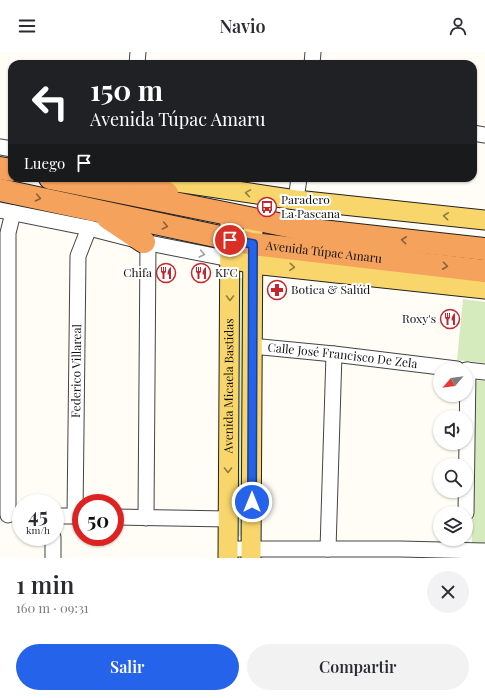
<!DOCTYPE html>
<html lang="es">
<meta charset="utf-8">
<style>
:root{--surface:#fff;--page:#f2f2f3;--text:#2b2b33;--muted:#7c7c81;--accent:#2563eb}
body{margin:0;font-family:"Playfair Display",serif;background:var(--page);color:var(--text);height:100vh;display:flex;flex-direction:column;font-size:15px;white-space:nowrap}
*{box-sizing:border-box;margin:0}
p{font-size:13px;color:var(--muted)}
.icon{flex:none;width:22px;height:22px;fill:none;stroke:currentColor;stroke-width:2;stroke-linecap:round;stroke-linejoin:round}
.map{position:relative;height:506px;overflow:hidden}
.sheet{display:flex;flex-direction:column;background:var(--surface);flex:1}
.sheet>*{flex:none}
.hud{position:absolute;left:8px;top:8px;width:469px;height:122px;border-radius:12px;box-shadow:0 1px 3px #0004;background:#202124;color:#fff;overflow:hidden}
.needle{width:26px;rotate:242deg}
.buttons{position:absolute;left:433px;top:310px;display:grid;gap:8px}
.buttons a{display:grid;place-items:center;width:40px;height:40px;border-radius:50%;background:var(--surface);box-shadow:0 1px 3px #0004;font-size:20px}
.speed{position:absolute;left:12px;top:442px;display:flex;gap:8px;font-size:20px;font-weight:700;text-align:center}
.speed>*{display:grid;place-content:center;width:52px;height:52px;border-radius:50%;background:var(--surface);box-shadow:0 1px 3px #0004;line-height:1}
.speed small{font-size:10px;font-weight:400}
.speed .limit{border:6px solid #d22;background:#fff;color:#111}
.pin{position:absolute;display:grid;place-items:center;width:34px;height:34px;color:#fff;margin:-17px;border:2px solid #fff;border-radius:50%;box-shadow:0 1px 4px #0007}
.me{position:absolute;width:44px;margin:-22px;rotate:0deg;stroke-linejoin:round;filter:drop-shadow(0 0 3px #0008)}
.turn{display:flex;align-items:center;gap:14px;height:84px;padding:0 16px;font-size:18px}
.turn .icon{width:52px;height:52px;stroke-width:2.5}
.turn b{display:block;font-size:28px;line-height:34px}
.then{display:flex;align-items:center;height:38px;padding:0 16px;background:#0003;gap:8px;font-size:15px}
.round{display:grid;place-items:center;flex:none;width:42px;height:42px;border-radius:21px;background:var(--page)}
.headline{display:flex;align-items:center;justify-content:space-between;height:68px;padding:0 16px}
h1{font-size:24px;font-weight:600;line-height:30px}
.button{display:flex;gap:8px;margin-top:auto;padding:8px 16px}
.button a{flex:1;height:46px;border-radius:24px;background:var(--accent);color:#fff;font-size:16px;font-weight:600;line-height:46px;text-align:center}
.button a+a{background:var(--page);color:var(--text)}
header{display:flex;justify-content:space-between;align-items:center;height:52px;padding:0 16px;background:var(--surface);font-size:18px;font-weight:600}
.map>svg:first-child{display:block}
.green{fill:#d5ebbd}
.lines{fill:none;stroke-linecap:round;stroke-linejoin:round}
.minor-casing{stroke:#444;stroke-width:17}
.major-casing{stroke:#222;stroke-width:21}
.highway-casing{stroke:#222;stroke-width:24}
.minor{stroke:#fff;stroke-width:15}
.major{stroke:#f9d66b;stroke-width:19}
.highway{stroke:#f5a25d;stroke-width:22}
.oneway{stroke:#917d42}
.oneway2{stroke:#8e613b}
.oneway3{stroke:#a0a0a0}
.route-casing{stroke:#184099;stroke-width:10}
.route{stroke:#2563eb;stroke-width:7}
.labels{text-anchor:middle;stroke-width:4;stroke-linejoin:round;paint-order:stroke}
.poi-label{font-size:12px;fill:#111;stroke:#fff;text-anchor:start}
.street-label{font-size:12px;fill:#111;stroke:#fff}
</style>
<header><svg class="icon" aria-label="menu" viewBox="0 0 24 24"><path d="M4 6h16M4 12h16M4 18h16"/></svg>Navio<svg class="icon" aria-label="person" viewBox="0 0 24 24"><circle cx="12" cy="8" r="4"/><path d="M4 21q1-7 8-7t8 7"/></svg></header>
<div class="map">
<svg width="485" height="506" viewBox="0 0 485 506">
<rect width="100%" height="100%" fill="#fffdf5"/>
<g class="green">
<path d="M235,226H248L244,477L240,484H235Z"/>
<path d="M463,247L485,250V311L457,308Z"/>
<path d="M473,328L485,329V493H472L469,330Z"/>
</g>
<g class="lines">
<g class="minor-casing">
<g id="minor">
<path d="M137,12L138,0"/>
<path d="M312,12L313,0"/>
<path d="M473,81L485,83"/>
<path d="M0,95L12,97"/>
<path d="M296,148L299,126"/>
<path d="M0,158L89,176L144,190L230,207"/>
<path id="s1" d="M252,294L334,302L457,317"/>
<path d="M466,318L485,320"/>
<path d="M466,461L468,318"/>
<path d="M8,463V181L13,161"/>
<path d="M55,464H81"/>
<path id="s2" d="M75,464L78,204L89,176"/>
<path d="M115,465L228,467"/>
<path d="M146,466L148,191"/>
<path d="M53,485V506"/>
<path d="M228,497H400L485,499"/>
<path d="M328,497L334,302"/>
</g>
</g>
<g class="major-casing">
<g id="major">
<path d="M150,126L296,148L485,168"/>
<path d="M240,209L253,212L485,237"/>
<path id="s3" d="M228,506L230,162"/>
<path d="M251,506L253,167"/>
</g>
</g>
<g class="highway-casing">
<g id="highway">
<path d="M0,116L12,118"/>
<path d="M50,126L303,177L485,197"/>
<path d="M133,126L167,141"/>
<path id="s4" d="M0,138L253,192L485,219"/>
<path d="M108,166L144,190"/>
</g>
</g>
<use href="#minor" class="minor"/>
<use href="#major" class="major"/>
<use href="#highway" class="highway"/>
</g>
<defs><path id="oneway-chevron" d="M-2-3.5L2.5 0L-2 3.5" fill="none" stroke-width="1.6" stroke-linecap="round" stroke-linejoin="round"/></defs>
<g class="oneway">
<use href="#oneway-chevron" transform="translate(248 141) rotate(-171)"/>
<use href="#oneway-chevron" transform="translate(446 164) rotate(-174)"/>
<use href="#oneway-chevron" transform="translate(292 215) rotate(5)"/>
<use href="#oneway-chevron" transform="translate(230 246) rotate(90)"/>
<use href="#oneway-chevron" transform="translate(228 418) rotate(90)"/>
</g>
<g class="oneway2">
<use href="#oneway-chevron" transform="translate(38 146) rotate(12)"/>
<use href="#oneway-chevron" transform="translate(165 174) rotate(12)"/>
<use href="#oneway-chevron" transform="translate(404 188) rotate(-174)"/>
<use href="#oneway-chevron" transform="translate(445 214) rotate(7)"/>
</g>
<use class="oneway3" href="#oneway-chevron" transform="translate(202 202) rotate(11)"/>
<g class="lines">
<g class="route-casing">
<path id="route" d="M230,188L253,192L252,450"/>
</g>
<use href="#route" class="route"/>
</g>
<defs>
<g id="bus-ring" transform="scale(1)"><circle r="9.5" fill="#fff" stroke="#c4262e" stroke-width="1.5"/><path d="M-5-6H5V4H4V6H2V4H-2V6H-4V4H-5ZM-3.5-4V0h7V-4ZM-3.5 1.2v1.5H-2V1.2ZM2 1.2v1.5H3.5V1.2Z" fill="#c4262e"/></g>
<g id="restaurant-ring" transform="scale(1)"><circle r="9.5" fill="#fff" stroke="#c4262e" stroke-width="1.5"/><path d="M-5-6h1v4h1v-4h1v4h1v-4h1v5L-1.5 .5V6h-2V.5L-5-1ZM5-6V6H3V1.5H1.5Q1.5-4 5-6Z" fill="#c4262e"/></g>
<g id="pharmacy-ring" transform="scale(1)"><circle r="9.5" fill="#fff" stroke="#c4262e" stroke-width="1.5"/><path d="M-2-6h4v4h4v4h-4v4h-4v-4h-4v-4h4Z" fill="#c4262e"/></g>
</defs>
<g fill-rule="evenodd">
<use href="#bus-ring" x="267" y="155"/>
<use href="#restaurant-ring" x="166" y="221"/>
<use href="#restaurant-ring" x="201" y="221"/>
<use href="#pharmacy-ring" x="277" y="238"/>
<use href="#restaurant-ring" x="450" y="267"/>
</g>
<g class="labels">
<g class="poi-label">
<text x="281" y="152">Paradero<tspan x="281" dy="14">La Pascana</tspan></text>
<text x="152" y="225" text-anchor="end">Chifa</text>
<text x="215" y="225">KFC</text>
<text x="291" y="242">Botica &amp; Salúd</text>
<text x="436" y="271" text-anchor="end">Roxy's</text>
</g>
<g class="street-label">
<text dy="4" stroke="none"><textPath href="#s4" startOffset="330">Avenida Túpac Amaru</textPath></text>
<text dy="4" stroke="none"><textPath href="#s1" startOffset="91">Calle José Francisco De Zela</textPath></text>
<text dy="4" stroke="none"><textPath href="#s2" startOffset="145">Federico Villareal</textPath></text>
<text dy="4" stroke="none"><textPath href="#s3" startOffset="172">Avenida Micaela Bastidas</textPath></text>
</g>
</g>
</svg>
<div class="buttons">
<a><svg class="needle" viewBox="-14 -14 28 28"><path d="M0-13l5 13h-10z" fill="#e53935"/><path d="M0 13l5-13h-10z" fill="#7c7c81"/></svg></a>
<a><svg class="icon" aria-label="sound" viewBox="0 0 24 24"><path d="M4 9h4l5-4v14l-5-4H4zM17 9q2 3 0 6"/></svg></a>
<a><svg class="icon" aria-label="search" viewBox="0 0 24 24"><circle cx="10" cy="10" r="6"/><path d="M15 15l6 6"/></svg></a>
<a><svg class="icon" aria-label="layers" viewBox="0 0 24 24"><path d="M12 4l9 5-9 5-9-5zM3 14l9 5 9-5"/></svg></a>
</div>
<div class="speed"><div>45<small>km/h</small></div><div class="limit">50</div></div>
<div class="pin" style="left:230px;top:188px;background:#d93025"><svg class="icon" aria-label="arrive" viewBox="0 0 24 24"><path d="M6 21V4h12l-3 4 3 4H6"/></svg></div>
<svg class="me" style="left:252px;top:450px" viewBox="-20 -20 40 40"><circle r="17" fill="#2563eb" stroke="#fff" stroke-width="3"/><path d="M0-11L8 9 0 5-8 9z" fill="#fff"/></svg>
<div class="hud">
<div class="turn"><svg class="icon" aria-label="left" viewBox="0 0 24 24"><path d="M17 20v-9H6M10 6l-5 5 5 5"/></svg><div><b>150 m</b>Avenida Túpac Amaru</div></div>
<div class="then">Luego<svg class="icon" aria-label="arrive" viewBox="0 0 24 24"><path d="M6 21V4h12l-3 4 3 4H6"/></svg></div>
</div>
</div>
<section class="sheet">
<div class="headline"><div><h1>1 min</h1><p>160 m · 09:31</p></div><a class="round"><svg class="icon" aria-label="close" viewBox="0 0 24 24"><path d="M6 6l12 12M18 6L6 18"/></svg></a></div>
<div class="button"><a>Salir</a><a>Compartir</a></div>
</section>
